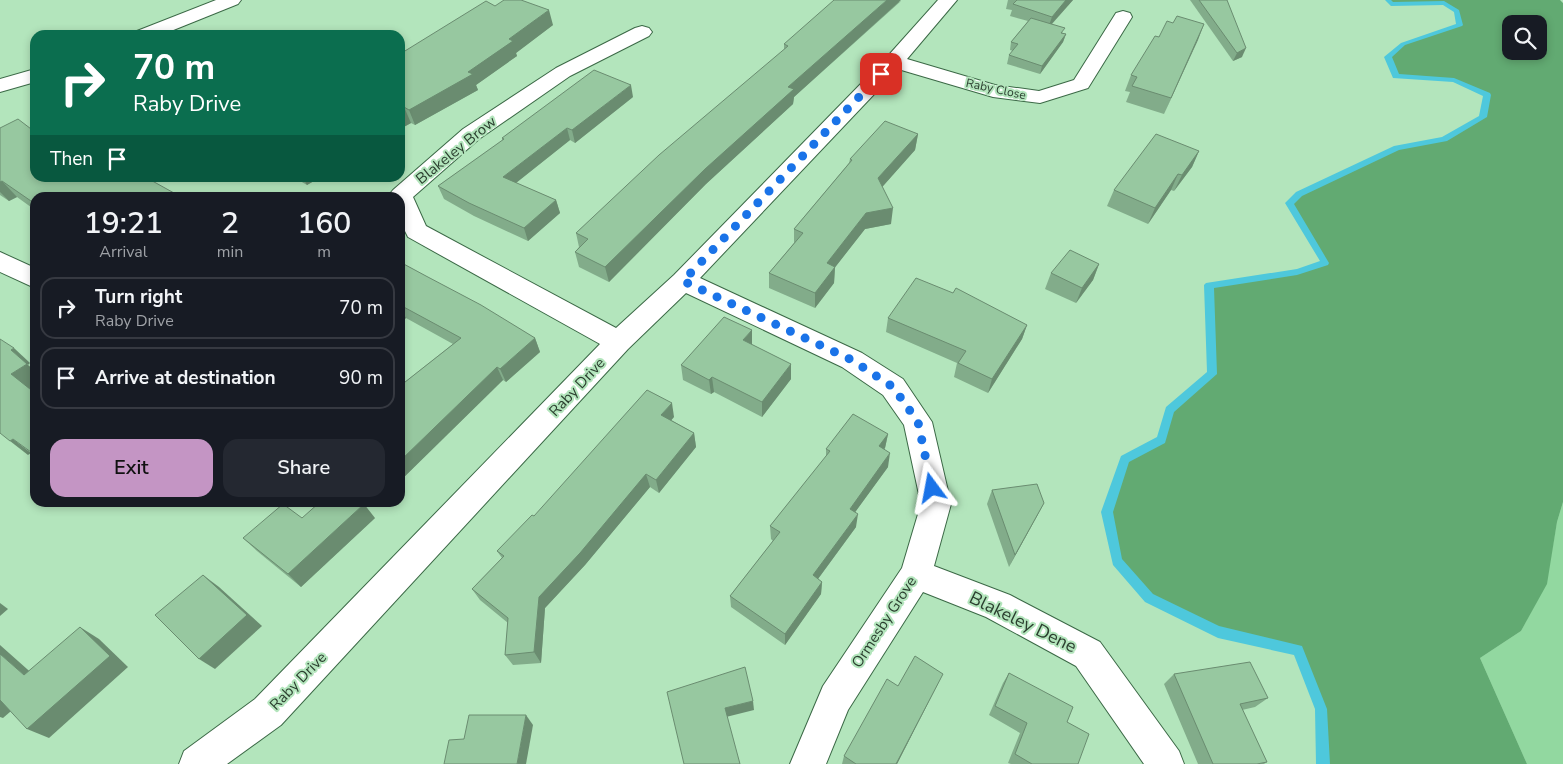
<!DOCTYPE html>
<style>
:root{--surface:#171b24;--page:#242831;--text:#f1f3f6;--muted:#9ea1a6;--line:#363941;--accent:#c495c4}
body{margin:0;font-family:"Nunito Sans",sans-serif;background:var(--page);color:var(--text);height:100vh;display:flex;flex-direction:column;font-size:19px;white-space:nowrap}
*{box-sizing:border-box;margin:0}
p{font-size:16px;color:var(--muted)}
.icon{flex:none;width:28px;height:28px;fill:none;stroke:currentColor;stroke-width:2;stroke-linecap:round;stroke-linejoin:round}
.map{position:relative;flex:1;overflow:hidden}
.details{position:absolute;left:30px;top:192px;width:375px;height:315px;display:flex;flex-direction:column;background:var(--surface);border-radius:15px;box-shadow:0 2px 8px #0003}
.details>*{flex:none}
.banner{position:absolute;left:30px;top:30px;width:375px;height:152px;border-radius:15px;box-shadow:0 2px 8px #0003;background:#0b6e4f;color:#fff;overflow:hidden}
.controls{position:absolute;left:1502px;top:15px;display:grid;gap:10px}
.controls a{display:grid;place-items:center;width:45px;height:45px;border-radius:10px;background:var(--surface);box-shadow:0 2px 8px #0003;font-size:25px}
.pin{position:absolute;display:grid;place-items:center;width:42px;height:42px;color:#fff;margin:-21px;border-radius:10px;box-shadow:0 2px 8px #0006}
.me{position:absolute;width:55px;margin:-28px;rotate:347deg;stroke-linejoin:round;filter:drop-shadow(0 0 4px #0008)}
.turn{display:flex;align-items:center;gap:18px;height:105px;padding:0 20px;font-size:22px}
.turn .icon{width:65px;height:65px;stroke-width:2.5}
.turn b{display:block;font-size:35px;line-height:42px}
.then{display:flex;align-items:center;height:48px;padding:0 20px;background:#0003;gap:10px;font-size:19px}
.eta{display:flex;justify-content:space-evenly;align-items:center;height:85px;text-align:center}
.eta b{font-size:30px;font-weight:600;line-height:35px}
.button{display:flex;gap:10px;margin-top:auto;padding:10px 20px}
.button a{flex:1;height:58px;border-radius:15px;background:var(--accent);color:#111;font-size:20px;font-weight:600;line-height:58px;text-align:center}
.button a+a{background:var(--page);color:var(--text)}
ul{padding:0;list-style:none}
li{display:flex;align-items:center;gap:15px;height:62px;margin:0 10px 8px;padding:0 10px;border:2px solid var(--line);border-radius:15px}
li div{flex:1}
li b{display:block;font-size:19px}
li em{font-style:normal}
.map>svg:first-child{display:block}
.green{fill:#92d8a0}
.forest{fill:#62aa72;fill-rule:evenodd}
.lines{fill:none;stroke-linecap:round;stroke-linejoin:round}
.stream{fill:#4ec8dc;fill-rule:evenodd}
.minor-casing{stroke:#3b6946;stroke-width:2}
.minor{fill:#fff;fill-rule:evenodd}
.wall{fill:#82ac8a}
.shaded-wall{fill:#6a8c70}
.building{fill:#97c8a0;stroke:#6a8c70}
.route{stroke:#1a73e8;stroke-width:9;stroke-dasharray:0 16.2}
.labels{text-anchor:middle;stroke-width:4;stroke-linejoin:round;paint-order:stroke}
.far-street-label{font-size:12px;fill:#2b3f2f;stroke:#b3e5bc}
.street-label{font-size:15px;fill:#2b3f2f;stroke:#b3e5bc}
.near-street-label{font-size:18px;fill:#2b3f2f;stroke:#b3e5bc}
</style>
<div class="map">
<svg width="1563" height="764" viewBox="0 0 1563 764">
<rect width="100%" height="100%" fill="#b3e5bc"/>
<path class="green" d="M1563,502V764H1527L1480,658L1521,631L1546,584L1557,522Z"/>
<path class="forest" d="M1388,0H1560L1563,3V502L1557,522L1547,584L1521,631L1480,658L1527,764H1323L1321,709L1298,650L1218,632L1149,598L1117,561L1107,512L1125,459L1161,440L1170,410L1212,374L1209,285L1297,272L1325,263L1290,203L1299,194L1397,148L1444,139L1483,117L1487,95L1454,80L1396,76L1388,57L1403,44L1460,25L1457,11L1444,3L1391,4ZM1511,24H1539V51H1511Z"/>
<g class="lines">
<path class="stream" d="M1385,0H1391L1393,2L1444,1L1459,10L1463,25L1462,26L1405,45L1392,57L1399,74L1454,78L1490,93L1491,95L1487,117L1447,141L1399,150L1302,196L1294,204L1329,263L1328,265L1297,275L1214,288L1217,374L1174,412L1165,443L1129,462L1113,512L1122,559L1153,594L1219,626L1302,646L1327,709L1330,764H1316L1315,709L1294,655L1218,638L1145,602L1113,565L1101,512L1121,456L1157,437L1166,407L1207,372L1204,285L1206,283L1297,269L1320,261L1285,203L1296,192L1394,146L1442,137L1479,116L1483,96L1453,82L1393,78L1384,57L1401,43L1456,24L1454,12L1443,5L1391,6Z"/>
<g class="minor-casing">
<g id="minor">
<path d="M216,0H241L238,4L161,35H134L137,31Z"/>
<path d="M938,0H957L907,59L995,85L1039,91L1074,80L1116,13L1123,11L1130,13L1132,17L1088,88L1040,103L993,97L898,69L700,278L862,353L903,379L932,422L951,504L934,566L1010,595L1100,642L1179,751L1184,764H1144L1076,666L986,617L923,592L848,710L826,764H790L823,686L902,568L921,504L904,425L883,395L842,367L686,293L628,349L281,725L227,764H179L184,751L255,699L600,344L408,237L400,221V198H390L389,195L393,190L463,129L556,68L635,28L642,26L649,28L652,32L649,36L570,76L479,139L413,197L426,226L616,328L674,275L887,57Z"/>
<path d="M35,69V82L0,92V79Z"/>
<path d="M0,252L35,268V288L0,272Z"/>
</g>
</g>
<use href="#minor" class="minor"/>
</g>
<g class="wall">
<path d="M1008,0H1073L1052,24L1063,33L1066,34L1063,42L1040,74L1007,64L1009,55L1013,51L1010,50L1011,42L1028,21L1010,16L1012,10L1006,9Z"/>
<path d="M1190,0H1227L1242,57L1233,61Z"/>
<path d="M901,1L794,97L793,104L706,184L609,282L579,267L575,252L579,247L576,233L784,50V44Z"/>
<path d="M495,6L553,25L516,53L517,56L476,85L478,90L415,125L411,123L400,129V54Z"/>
<path d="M1173,23L1204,24L1164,114L1126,102L1130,92L1125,91L1131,75L1159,37Z"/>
<path d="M633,97L575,143L570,140L516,183L556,200L560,213L528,241L474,216L444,199L438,186L502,141V138Z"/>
<path d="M0,128L35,178L183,198H35V210L17,197L9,201L0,195Z"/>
<path d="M918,134L915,150L882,187L891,224L865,229L835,267L834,283L815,308L769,288V273L794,243V229L849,163L850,159Z"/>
<path d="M1199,151L1192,167L1174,191L1171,190L1148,224L1107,206L1114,190Z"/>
<path d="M295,178H319L307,185Z"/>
<path d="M400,262L535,338L540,352L506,382L503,380L400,481V386L453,344L406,318L400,323Z"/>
<path d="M1099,264L1093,280L1076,303L1045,289L1051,273Z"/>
<path d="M888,318L1027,325L1022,339L988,393L954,377L957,363L886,332Z"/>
<path d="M752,345L791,379L762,417L714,392L711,394L683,380L681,365Z"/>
<path d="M674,417L671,420L694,433L696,447L659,493L650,487L585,565L545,608L541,663L513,665L505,655L508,623L480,600L472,589L502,558L497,551L534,516Z"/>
<path d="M888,434L885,448L884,449L888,467L855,512L856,527L818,579L822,582L821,594L785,645L731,607L730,596L773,541L771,539L770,526L826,457V449Z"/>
<path d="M992,490L1044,503L1037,516L1009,567L987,504Z"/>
<path d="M302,518H375L301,587L257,551L243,538Z"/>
<path d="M1009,673L1067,722L1078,764H1011L1008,763L1020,733L989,715L1003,683Z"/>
<path d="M1174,674L1268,698L1255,707L1242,710L1267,762L1264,764H1198L1164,684Z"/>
<path d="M938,683L897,764H842L844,756Z"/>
</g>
<g class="shaded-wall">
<path d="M887,0H901L794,97L793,104L706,184L609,282L605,267L788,87Z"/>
<path d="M1066,0H1073L1048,28L1052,17Z"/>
<path d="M549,10L553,25L516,53L517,56L476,85L478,90L415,125L409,110L468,72L509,39Z"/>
<path d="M1204,24L1198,40L1164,114L1171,98Z"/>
<path d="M1066,34L1063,42L1040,74L1042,66Z"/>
<path d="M1246,48L1242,57L1233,61L1237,53Z"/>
<path d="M631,85L633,97L575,143L572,130Z"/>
<path d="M404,107L411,123L400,129V110Z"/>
<path d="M567,128L570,140L507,190L503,177Z"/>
<path d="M918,134L915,150L876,194L878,178Z"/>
<path d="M1199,151L1192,167L1174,191L1182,175Z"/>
<path d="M1178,174L1171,190L1148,224L1155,208Z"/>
<path d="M303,178H319L307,185Z"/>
<path d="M2,181L17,197L9,201L0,192V182Z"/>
<path d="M45,193L48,198H38Z"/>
<path d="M35,199V205L31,201Z"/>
<path d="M556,200L560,213L528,241L524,228Z"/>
<path d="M893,208L891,224L865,229L826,279L827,263L866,213Z"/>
<path d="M1099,264L1093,280L1076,303L1082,288Z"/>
<path d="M835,267L834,283L815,308V293Z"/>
<path d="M400,307L406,318L400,323Z"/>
<path d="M1027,325L1022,339L988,393L992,379Z"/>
<path d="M752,330V345L743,340Z"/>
<path d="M535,338L540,352L506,382L500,369Z"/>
<path d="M14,348L30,363L28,365L11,350Z"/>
<path d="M27,364L35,371V385L28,389L11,374Z"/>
<path d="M791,364V379L762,417V402Z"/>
<path d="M497,367L503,380L400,481V461Z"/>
<path d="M712,377L714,392L711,394L709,380Z"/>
<path d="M672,403L674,417L664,429L661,415Z"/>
<path d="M694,433L696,447L659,493L656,480Z"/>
<path d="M888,434L885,448L876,460L879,446Z"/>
<path d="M13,439L31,453L28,455L10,441Z"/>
<path d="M890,453L888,467L848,522L850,509Z"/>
<path d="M646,474L650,487L585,565L545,608L541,663L534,652L539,597Z"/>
<path d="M1044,503L1037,516L1009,567L1015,555Z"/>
<path d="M364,504L375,518L301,587L288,574Z"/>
<path d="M858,514L856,527L812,587L813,575Z"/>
<path d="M203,575L219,587L262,626L215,669L199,659Z"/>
<path d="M822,582L821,594L785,645V634Z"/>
<path d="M0,603L8,609L0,616Z"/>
<path d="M80,627L99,639L128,667L49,738L27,729Z"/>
<path d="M0,645L45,685L24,675L0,654Z"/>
<path d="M943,674L897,764H896Z"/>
<path d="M0,697L18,705L3,718L0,717Z"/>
<path d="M753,701L754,710L726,717L725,708Z"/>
<path d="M526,715L533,725L526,764H517Z"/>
</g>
<g class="building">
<path d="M504,0H521L549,10L509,39L513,41L468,72L473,74L409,110L404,107L400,110V54L486,1L495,6Z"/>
<path d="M834,0H887L788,87L794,89L705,169L605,267L575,252L588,239L576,233L659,155L788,46L784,44Z"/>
<path d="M1017,0H1066L1052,17L1013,4Z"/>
<path d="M1199,0H1227L1246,48L1237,53Z"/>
<path d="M1177,16L1204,24L1171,98L1132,86L1137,77L1131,75L1155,36L1159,37L1167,21L1173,23Z"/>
<path d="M1031,18L1065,28L1061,33L1066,34L1042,66L1009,55L1018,44L1011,42Z"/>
<path d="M594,70L631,85L572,130L567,128L503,177L556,200L524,228L469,203L438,186L504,139L502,138Z"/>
<path d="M18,119L35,132V178H147L183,198H51L45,193L38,198H35V199L31,201L2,181L0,182V128Z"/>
<path d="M885,121L918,134L878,178L893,208L866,213L827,263L835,267L815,293L769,273L803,233L794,229L852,160L850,159Z"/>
<path d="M1156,134L1199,151L1182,175L1178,174L1155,208L1114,190Z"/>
<path d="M1070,250L1099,264L1082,288L1051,273Z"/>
<path d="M400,262L426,276L481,305L535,338L500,369L497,367L400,461V386L461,338L400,305Z"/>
<path d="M916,278L953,293L956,288L1027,325L992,379L958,363L966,351L888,318Z"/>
<path d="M724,317L752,330L743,340L791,364L762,402L712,377L709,380L681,365Z"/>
<path d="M0,339L14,348L11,350L27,364L11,374L35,393V455L13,439L10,441L0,433Z"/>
<path d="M647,390L672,403L661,415L694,433L656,480L646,474L580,553L539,597L534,652L505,655L508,618L472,589L504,556L497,551L532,515L534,516Z"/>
<path d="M853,414L888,434L879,446L890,453L850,509L858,514L813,575L822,582L785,634L730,596L780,532L770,526L830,451L826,449Z"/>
<path d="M1037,484L1044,503L1015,555L992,490Z"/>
<path d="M320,502H361L364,504L288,574L243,538L283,504L302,518Z"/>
<path d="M203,575L247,615L199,659L155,615Z"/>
<path d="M80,627L110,656L27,729L0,700V654L24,675Z"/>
<path d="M915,656L943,674L896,764H856L844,756L887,679L898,686Z"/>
<path d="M1250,662L1268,698L1240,704L1267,762L1257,764H1213L1174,674Z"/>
<path d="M745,667L753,701L725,708L740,764H684L667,692Z"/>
<path d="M1009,673L1073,707L1067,722L1089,734L1078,764H1032L1015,754L1027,723L995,706Z"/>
<path d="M469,715H526L517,764H444L449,740L464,739Z"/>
</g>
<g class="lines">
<path class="route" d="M881,74L683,281L852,360L893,387L918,422L932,488"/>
</g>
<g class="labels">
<g class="far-street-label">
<text transform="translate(996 89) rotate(12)" y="4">Raby Close</text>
</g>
<g class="street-label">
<text transform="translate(456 150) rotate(-39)" y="5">Blakeley Brow</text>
<text transform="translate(577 387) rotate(-47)" y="5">Raby Drive</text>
<text transform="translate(884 622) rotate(-57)" y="5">Ormesby Grove</text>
<text transform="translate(298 681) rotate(-46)" y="5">Raby Drive</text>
</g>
<g class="near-street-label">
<text transform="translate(1023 622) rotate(26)" y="6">Blakeley Dene</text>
</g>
</g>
</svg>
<div class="controls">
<a><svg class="icon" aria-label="search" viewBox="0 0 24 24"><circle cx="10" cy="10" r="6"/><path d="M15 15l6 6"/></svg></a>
</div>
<div class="pin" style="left:881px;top:74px;background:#d93025"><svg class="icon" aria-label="arrive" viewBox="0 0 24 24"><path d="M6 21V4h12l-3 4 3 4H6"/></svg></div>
<svg class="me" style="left:932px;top:488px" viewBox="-20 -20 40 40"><path d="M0-17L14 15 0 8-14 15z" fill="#1a73e8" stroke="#fff" stroke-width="4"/></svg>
<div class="banner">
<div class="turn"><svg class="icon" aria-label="right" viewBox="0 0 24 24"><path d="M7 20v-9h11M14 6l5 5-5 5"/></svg><div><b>70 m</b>Raby Drive</div></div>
<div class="then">Then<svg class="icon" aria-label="arrive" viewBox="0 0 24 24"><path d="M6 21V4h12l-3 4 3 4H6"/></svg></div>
</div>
<section class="details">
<div class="eta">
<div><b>19:21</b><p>Arrival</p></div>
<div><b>2</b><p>min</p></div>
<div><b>160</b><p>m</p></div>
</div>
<ul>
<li><svg class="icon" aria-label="right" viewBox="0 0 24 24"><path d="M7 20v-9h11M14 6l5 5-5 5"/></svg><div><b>Turn right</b><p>Raby Drive</p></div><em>70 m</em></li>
<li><svg class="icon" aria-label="arrive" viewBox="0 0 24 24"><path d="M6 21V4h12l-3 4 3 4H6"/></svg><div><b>Arrive at destination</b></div><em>90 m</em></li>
</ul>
<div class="button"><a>Exit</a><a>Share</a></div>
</section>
</div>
